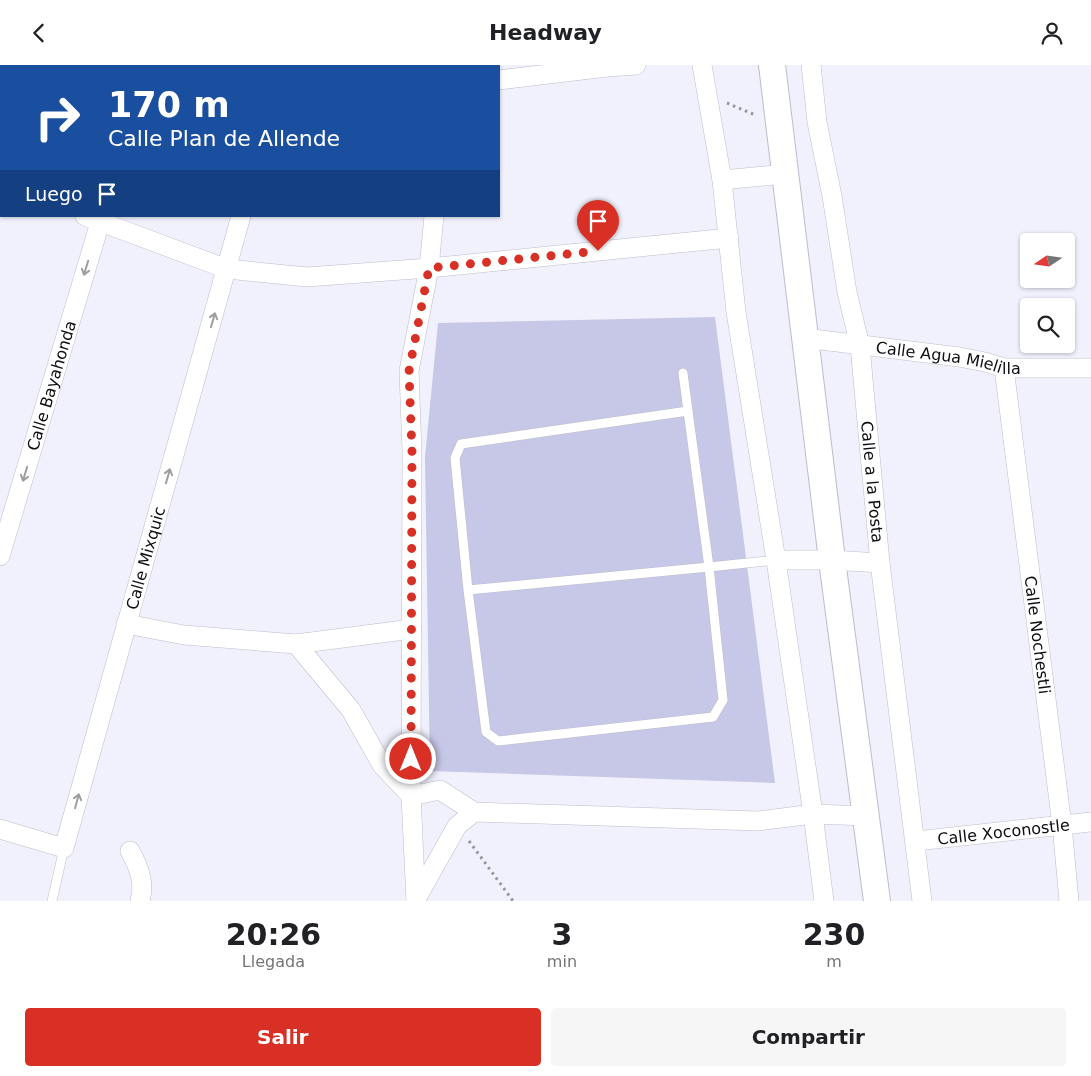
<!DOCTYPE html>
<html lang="es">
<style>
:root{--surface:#fff;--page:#f6f6f6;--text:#202124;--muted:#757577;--accent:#d93025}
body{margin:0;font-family:"DejaVu Sans",sans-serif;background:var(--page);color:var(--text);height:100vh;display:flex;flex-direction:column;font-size:19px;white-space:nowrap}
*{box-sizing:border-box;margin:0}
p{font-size:16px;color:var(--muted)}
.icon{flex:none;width:28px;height:28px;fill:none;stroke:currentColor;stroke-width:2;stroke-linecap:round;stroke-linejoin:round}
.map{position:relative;height:836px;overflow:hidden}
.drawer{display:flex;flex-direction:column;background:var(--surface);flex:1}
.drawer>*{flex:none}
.banner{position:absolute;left:0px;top:0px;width:500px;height:152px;box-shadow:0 1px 4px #0004;background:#1a4fa0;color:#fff;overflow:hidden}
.needle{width:32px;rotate:257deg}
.controls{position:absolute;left:1020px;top:168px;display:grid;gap:10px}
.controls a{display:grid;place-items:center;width:55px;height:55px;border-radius:5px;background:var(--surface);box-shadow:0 1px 4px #0004;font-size:25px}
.pin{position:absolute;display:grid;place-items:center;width:42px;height:42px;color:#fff;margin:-51px -21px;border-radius:50% 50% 50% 0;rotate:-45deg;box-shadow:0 0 5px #0007}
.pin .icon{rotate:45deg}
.me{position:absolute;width:55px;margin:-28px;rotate:0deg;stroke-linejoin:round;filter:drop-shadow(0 0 4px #0008)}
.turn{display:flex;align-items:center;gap:18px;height:105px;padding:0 25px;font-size:22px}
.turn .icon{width:65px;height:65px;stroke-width:2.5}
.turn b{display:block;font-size:35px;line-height:42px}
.then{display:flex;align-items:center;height:48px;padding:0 25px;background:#0003;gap:10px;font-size:19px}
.eta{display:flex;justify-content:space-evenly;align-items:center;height:85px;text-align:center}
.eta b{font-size:30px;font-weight:700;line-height:35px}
.action{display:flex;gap:10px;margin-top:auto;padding:10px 25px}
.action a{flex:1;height:58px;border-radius:5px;background:var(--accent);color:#fff;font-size:20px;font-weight:700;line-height:58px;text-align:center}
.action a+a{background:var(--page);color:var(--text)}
header{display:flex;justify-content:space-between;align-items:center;height:65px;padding:0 25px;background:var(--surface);font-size:22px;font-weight:700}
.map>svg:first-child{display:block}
.green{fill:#c7c7e7}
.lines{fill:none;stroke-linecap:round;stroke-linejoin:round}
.lane-casing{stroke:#bcbdcb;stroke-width:10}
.street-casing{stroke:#bcbdcb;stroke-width:20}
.secondary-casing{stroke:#bcbdcb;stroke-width:28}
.path{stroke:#9696a0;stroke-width:3;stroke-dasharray:2.5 4;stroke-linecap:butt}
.lane{stroke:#fff;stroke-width:9}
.street{stroke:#fff;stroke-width:19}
.secondary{stroke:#fff;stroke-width:26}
.oneway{stroke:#9e9ea0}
.route{stroke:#d93025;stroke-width:9;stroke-dasharray:0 16.2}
.labels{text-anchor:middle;stroke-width:4;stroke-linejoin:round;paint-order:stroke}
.street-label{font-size:16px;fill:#0d0d12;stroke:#f1f1fd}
</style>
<header><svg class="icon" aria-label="back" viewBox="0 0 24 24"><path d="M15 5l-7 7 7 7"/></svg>Headway<svg class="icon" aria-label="person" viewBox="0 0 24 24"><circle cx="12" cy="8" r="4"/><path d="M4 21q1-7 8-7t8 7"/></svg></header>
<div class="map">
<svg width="1091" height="836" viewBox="0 0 1091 836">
<rect width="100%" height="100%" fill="#f1f1fd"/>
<path class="green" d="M715,252L775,718L430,706L425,392L438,258Z"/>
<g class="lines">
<g class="lane-casing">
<g id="lane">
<path d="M683,308L688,346"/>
<path d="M468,525L486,667L498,676L713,652L723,635L709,502L688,346L461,379L455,393L468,525L709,502L776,495"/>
<path d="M52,836L64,783"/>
</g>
</g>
<g class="street-casing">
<g id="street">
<path d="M406,0L407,1"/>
<path d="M702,0L722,115L736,247L776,495L813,749L824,836"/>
<path id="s1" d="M811,0L817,57L832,131L847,227L860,281L880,498L922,836"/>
<path d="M22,1V0"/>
<path d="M154,1L155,0"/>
<path d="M283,1L284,0"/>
<path d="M499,15L607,2L636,0"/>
<path d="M0,61L1,57"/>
<path d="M722,115L785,109"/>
<path d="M0,122H1"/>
<path d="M85,151L227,204L307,212L429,203L729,173"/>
<path id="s2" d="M805,273L959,292L985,297L1004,303H1091"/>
<path id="s3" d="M1004,303L1062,760L1069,836"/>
<path id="s4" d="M0,491L102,151"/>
<path d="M776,495H832L880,498"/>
<path d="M126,559L184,570L296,579L351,645L382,700L411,731L440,725L474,747L758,756L813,749L867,751"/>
<path d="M296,579L412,564"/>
<path id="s5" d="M0,764L64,783L241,151"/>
<path id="s6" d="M916,776L1091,757"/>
<path d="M130,786C139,802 145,818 140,836"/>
<path d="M416,834L457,761L474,747"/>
<path d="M416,836L411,731L412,387L409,306L429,203L434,151"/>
</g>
</g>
<g class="secondary-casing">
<path id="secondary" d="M772,0L832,495L877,836"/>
</g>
<g class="path">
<path d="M727,38L755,50"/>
<path d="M469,776L513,836"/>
</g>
<use href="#lane" class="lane"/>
<use href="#street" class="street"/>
<use href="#secondary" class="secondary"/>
</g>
<defs><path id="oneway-shaft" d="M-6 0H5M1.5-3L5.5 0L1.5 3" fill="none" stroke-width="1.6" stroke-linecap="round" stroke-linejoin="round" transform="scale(1.25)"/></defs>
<g class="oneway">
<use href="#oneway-shaft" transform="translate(86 203) rotate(107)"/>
<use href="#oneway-shaft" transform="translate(213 255) rotate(-74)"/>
<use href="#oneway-shaft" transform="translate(25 409) rotate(107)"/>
<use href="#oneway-shaft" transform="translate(168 411) rotate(-74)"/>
<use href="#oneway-shaft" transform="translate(77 736) rotate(-75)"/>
</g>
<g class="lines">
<path class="route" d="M411,694L412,387L409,306L429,203L598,186"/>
</g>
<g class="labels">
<g class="street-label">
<text dy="6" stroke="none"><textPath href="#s2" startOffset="145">Calle Agua Mielilla</textPath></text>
<text dy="6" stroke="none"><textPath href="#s4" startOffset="178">Calle Bayahonda</textPath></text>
<text dy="6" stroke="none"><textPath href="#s1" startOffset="422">Calle a la Posta</textPath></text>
<text dy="6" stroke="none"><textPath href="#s5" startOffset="368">Calle Mixquic</textPath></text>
<text dy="6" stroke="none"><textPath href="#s3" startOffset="269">Calle Nochestli</textPath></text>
<text dy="6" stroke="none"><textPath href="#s6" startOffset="88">Calle Xoconostle</textPath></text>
</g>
</g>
</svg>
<div class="controls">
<a><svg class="needle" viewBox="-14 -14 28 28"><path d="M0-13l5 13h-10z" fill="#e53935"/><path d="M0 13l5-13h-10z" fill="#757577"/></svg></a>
<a><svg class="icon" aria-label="search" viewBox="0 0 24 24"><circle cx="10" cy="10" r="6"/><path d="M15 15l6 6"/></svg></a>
</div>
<div class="pin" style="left:598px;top:186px;background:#d93025"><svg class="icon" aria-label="arrive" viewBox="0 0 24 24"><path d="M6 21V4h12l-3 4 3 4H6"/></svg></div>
<svg class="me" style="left:411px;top:694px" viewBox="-20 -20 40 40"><circle r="17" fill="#d93025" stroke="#fff" stroke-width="3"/><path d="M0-11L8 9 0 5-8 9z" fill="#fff"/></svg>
<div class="banner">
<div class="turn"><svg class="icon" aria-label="right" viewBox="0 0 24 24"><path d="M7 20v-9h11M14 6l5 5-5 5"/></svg><div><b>170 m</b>Calle Plan de Allende</div></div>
<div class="then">Luego<svg class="icon" aria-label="arrive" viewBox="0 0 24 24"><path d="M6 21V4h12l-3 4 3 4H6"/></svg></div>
</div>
</div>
<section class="drawer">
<div class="eta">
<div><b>20:26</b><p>Llegada</p></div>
<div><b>3</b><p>min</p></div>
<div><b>230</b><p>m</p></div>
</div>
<div class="action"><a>Salir</a><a>Compartir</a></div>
</section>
